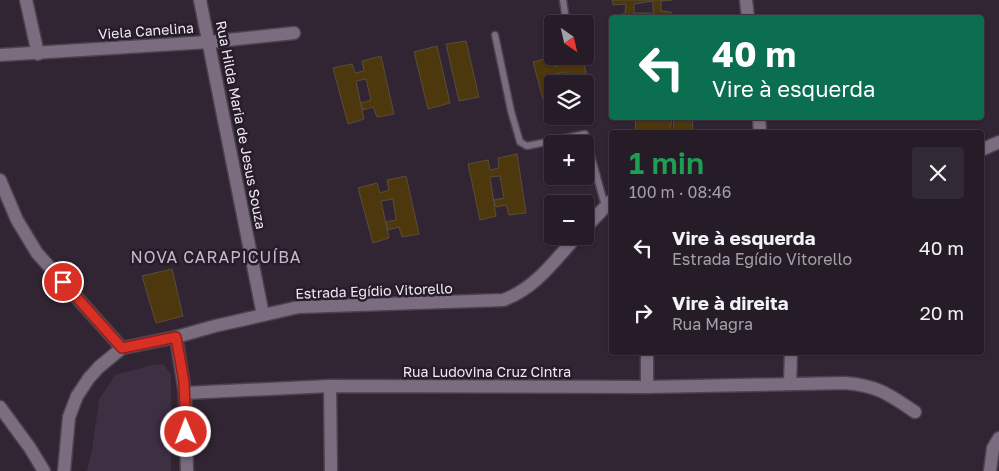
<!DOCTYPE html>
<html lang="pt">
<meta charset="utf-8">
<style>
:root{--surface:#251c27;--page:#312933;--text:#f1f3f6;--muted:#a3a1a7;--line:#423a44}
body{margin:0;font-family:"Golos Text",sans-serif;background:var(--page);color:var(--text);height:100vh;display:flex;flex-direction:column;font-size:19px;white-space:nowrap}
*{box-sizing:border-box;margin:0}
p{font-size:16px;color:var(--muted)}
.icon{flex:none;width:28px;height:28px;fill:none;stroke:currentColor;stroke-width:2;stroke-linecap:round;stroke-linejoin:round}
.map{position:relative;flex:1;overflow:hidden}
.details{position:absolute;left:609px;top:130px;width:375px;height:225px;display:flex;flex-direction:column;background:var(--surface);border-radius:5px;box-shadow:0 1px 4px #0004,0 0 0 1px var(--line)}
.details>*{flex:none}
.banner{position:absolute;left:609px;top:15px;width:375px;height:105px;border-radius:5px;box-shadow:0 1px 4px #0004,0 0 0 1px var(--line);background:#0b6e4f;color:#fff;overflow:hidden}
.needle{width:32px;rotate:146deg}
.controls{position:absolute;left:544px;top:15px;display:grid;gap:10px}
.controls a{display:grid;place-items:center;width:50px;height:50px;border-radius:5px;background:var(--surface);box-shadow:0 1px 4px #0004,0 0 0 1px var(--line);font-size:25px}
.pin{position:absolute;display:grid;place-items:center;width:42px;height:42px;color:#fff;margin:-21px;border:2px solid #fff;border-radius:50%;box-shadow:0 1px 5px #0007}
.me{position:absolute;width:55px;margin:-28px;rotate:359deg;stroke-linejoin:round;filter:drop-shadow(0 0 4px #0008)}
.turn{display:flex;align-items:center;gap:18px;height:105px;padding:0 20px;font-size:22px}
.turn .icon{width:65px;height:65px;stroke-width:2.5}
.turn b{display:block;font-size:35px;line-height:42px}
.round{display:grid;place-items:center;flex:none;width:52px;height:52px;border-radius:5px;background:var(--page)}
.headline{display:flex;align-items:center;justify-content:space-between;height:85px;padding:0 20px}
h1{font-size:30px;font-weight:600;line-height:38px;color:#1e9e55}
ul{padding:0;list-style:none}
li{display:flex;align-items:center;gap:15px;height:65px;padding:0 20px}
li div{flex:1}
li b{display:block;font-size:19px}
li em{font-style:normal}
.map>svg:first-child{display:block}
.built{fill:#3f2f43}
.building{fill:#4d370c;stroke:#584d3b}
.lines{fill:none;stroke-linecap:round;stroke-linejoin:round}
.service-casing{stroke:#4d434f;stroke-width:9}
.minor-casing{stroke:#4d434f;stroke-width:15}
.tertiary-casing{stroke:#4d434f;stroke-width:15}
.secondary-casing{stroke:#4d434f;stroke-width:15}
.service{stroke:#7b6d7f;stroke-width:6}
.minor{stroke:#7b6d7f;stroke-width:12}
.tertiary{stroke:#7b6d7f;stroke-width:12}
.secondary{stroke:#7b6d7f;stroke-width:12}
.route-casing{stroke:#8d1f18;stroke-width:12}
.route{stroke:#d93025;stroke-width:9}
.labels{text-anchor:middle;stroke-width:5;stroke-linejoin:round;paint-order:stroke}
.street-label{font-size:14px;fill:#f1e9f3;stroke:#271c2a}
.quarter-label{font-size:16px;letter-spacing:1px;fill:#c7b8cb;stroke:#271c2a}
</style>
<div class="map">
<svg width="999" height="471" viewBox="0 0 999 471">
<rect width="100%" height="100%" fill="#312534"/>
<path class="built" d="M163,364L171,374V471H87L92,450L99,400L115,375L148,366Z"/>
<g class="building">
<path d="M612,0H672L661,1V11L671,12V18H653V1L634,4V13H651V18H614L625,13L626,4L613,5Z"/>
<path d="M466,41L479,97L459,101L446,44Z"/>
<path d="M437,46L450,103L428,109L414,52Z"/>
<path d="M381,56L394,114L377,117L373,107L363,110L361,103L371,100L366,79L356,81L364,119L348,124L333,68L352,64L355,73L364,71L362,61Z"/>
<path d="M562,56H582L594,107L585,109V84H568L565,72L556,74L558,84H552V115L548,117L533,62L552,57L555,67L564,64Z"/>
<path d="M635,118H672L670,131L636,132Z"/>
<path d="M674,118H692L693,130L673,132Z"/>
<path d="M517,154L526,213L509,215L506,205L496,207L494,200L504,198L500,176L490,177L496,216L480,220L468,164L488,160L490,170L499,168L498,158Z"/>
<path d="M406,176L419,234L402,237L399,227L388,230L386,222L396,220L393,199L381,201L389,238L373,243L358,188L377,183L380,193L389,190L387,180Z"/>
<path d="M172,269L183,316L156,323L142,276Z"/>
</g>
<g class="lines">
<g class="service-casing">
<g id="service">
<path d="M563,0L566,20"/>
<path d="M495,35L511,111L520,142L527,146L585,134L605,206"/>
</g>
</g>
<g class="minor-casing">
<g id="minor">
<path d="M26,0L38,54"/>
<path d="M200,0L263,315"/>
<path d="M746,0L748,18"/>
<path d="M0,55L209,42L294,33"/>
<path d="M759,118L760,132"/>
<path d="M0,180L17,220L37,253L122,348"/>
<path d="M176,337L185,393L187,471"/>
<path d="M790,384L791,352"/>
<path d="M330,386L331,471"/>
<path d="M647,387V352"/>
<path d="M185,393L330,386L647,387L844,383C876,385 889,394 915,412"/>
<path d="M990,471L993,448L999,438"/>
</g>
</g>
<g class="tertiary-casing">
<g id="tertiary">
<path d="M981,150L999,142"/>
<path d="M585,228L611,201"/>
<path d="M64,471L69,417L77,396L89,378L99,367L122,348L176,337L215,326L299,307L503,300C535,289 555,260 577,236"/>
</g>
</g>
<g class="secondary-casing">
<path id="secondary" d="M0,407L30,448L44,471"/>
</g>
<use href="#service" class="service"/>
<use href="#minor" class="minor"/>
<use href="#tertiary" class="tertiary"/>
<use href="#secondary" class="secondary"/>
</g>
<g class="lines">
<g class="route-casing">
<path id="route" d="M63,282L122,348L176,337L184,382L186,432"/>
</g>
<use href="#route" class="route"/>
</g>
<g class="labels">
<g class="street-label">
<text transform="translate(146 31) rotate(-4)" y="5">Viela Canelina</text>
<text transform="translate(241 125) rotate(79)" y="5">Rua Hilda Maria de Jesus Souza</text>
<text transform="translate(374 291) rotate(-2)" y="5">Estrada Egídio Vitorello</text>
<text x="487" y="377">Rua Ludovina Cruz Cintra</text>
</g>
<g class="quarter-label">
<text x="216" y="263">NOVA CARAPICUÍBA</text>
</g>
</g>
</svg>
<div class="controls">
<a><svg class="needle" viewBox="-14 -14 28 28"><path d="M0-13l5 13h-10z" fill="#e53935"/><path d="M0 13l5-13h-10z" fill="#a3a1a7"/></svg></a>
<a><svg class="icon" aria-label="layers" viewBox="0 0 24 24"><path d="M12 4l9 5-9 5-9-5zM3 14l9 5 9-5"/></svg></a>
<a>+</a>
<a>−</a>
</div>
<div class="pin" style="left:63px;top:282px;background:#d93025"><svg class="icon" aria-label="arrive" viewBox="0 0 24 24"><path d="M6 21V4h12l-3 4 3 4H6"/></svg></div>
<svg class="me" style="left:186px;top:432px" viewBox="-20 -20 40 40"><circle r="17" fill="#d93025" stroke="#fff" stroke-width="3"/><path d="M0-11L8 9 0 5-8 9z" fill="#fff"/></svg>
<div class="banner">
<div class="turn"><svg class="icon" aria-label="left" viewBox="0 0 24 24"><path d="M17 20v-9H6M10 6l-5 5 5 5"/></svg><div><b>40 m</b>Vire à esquerda</div></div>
</div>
<section class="details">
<div class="headline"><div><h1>1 min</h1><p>100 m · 08:46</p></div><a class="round"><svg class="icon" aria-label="close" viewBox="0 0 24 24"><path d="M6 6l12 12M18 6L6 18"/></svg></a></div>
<ul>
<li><svg class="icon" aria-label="left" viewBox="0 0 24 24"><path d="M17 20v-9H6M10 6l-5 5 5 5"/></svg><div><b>Vire à esquerda</b><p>Estrada Egídio Vitorello</p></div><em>40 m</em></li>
<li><svg class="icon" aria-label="right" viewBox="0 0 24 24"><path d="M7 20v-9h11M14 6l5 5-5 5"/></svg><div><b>Vire à direita</b><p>Rua Magra</p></div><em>20 m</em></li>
</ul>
</section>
</div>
